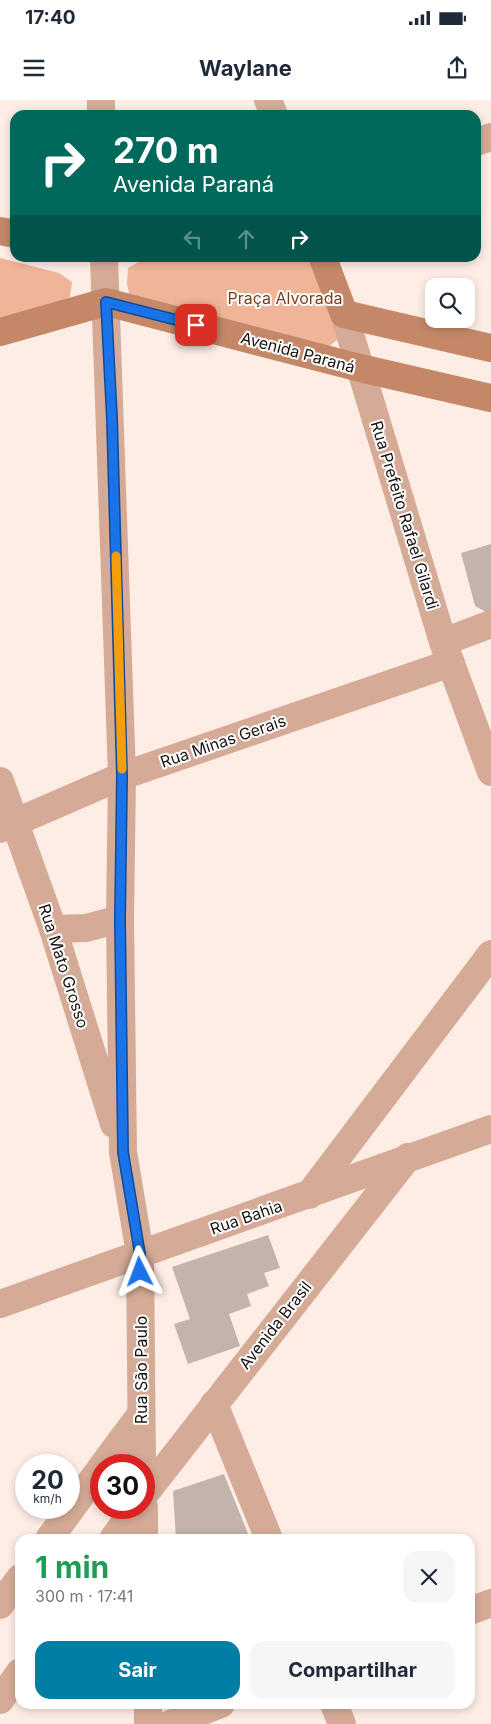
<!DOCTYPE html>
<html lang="pt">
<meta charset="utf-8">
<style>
:root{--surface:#fff;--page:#f6f6f7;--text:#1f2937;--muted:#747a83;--accent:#007ea3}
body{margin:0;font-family:Inter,sans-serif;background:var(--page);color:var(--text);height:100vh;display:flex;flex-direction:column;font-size:19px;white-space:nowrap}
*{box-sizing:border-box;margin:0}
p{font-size:16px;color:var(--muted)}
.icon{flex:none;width:28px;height:28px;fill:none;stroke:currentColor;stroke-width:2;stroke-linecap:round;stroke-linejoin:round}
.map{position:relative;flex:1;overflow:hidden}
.drawer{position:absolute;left:15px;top:1434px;width:460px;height:175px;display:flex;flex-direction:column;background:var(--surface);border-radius:15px;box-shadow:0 2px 8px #0003}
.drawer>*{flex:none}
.top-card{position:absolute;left:10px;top:10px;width:471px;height:152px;border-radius:15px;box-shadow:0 2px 8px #0003;background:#00695c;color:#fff;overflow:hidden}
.buttons{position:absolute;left:425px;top:178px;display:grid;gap:10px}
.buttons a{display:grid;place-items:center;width:50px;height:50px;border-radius:10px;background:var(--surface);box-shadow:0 2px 8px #0003;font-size:25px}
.speed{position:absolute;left:15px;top:1354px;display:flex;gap:10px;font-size:25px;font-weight:700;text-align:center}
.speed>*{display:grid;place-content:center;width:65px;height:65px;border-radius:50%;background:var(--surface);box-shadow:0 2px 8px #0003;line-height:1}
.speed small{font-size:12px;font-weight:400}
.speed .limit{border:8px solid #d22;background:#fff;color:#111}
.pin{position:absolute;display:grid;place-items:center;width:42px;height:42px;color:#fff;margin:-21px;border-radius:10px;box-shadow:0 2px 8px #0006}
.me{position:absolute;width:55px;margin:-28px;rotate:357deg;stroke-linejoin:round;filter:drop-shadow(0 0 4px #0008)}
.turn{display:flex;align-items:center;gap:18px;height:105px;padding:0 20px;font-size:22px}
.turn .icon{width:65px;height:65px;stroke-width:2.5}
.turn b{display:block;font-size:35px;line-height:42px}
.lanes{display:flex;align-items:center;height:48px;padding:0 20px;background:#0003;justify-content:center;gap:25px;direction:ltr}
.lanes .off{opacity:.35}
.round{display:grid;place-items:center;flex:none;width:52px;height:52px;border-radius:15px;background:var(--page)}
.overview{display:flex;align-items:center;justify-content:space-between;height:85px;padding:0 20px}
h1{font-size:30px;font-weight:700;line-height:38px;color:#1e9e55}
.action{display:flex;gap:10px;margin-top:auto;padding:10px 20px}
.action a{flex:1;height:58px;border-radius:15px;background:var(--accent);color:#fff;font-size:20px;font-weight:700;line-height:58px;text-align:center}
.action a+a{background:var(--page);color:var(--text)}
.status{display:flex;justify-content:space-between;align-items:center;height:35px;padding:0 25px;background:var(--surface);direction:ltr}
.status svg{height:14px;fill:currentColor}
header{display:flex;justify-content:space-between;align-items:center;height:65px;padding:0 20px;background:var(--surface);font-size:22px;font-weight:700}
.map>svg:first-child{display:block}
.green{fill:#f0b598}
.building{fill:#c3b3ac}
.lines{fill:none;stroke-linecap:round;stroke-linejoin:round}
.minor{stroke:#d5ab97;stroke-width:28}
.secondary{stroke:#c48869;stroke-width:28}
.route-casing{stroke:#114b97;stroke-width:12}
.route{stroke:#1a73e8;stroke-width:9}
.slow{stroke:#f59e0b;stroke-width:9}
.labels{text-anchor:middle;stroke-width:4;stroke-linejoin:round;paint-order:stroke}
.park-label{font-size:16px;fill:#7b401f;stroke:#fefefe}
.street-label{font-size:16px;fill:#181310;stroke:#fefefe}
</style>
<div class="status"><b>17:40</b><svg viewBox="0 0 49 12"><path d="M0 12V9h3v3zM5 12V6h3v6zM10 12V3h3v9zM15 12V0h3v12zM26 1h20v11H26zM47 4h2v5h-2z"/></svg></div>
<header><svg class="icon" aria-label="menu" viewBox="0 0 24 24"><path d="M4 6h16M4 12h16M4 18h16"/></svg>Waylane<svg class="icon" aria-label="share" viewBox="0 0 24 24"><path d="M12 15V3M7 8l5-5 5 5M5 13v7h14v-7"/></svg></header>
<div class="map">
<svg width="491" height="1624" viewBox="0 0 491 1624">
<rect width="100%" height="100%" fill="#feede5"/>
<g class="green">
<path d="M0,158L59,173L72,182L70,197L56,205L0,224Z"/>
<path d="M146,158H315L339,238L326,249L130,198L127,184L128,168Z"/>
</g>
<g class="building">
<path d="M491,444V512L488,513L475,506L461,453Z"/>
<path d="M268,1135L280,1168L264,1173L269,1186L247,1194L251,1206L229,1214L240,1246L188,1264L174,1224L190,1219L172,1167Z"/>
<path d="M224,1374L249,1436L238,1439H176L173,1391Z"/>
</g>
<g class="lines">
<g class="minor">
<path d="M101,0V15"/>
<path d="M268,0L274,15"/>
<path d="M476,42L491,37"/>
<path d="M104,158L122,676L120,819L123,1052L140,1154L142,1365"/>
<path d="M344,214L443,542L491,672"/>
<path d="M443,542L491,524"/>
<path d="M0,681L53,829L114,1024"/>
<path d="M0,729L122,676L451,563"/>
<path d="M53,829L86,828L120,819"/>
<path d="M309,1095L491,854"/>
<path d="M0,1204L491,1029"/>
<path d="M214,1304L269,1439"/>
<path d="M103,1365L141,1314"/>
<path d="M144,1395L408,1057"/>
<path d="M144,1408V1439"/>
<path d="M49,1439L101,1368"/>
<path d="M113,1439L135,1408"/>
<path d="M0,1505L20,1478"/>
<path d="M470,1511L491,1503"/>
<path d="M0,1600L20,1572"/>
<path d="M148,1604V1624"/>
<path d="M334,1604L342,1624"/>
<path d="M170,1624L221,1604"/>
</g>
<g class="secondary">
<path d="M0,131L15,134"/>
<path d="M323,158L344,214L491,248"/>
<path d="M0,232L106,202L360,268L491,298"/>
</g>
</g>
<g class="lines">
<g class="route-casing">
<path id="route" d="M140,1172V1154L123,1052L120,819L122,676L112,319L106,202L196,225"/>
</g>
<use href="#route" class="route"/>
<path class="slow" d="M116,456L122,669"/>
</g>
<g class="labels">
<g class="park-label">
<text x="285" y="204">Praça Alvorada</text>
</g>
<g class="street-label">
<text transform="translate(298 252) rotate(15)" y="6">Avenida Paraná</text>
<text transform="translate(405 415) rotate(73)" y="6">Rua Prefeito Rafael Gilardi</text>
<text transform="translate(223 641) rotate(-19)" y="6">Rua Minas Gerais</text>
<text transform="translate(64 866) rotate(72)" y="6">Rua Mato Grosso</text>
<text transform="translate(246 1117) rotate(-19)" y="6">Rua Bahia</text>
<text transform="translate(275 1225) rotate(-52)" y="6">Avenida Brasil</text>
<text transform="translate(141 1270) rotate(-90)" y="6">Rua São Paulo</text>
</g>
</g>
</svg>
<div class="buttons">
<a><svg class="icon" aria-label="search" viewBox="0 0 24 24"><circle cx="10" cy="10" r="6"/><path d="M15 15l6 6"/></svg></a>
</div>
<div class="speed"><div>20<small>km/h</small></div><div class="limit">30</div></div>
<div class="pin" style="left:196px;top:225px;background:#d93025"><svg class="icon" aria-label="arrive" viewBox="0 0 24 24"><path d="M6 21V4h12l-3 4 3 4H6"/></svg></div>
<svg class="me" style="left:140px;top:1172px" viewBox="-20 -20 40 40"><path d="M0-17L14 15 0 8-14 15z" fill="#1a73e8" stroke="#fff" stroke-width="4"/></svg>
<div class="top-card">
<div class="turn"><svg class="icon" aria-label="right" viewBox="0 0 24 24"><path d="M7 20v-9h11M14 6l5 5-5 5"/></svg><div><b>270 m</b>Avenida Paraná</div></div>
<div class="lanes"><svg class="icon off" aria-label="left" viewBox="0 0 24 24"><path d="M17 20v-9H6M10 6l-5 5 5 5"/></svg><svg class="icon off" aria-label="ahead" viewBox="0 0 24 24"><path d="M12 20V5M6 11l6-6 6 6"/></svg><svg class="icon" aria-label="right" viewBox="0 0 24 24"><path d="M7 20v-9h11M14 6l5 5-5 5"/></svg></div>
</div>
<section class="drawer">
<div class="overview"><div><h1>1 min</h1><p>300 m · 17:41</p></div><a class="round"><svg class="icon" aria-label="close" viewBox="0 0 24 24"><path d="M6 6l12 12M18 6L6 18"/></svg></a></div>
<div class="action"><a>Sair</a><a>Compartilhar</a></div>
</section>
</div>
